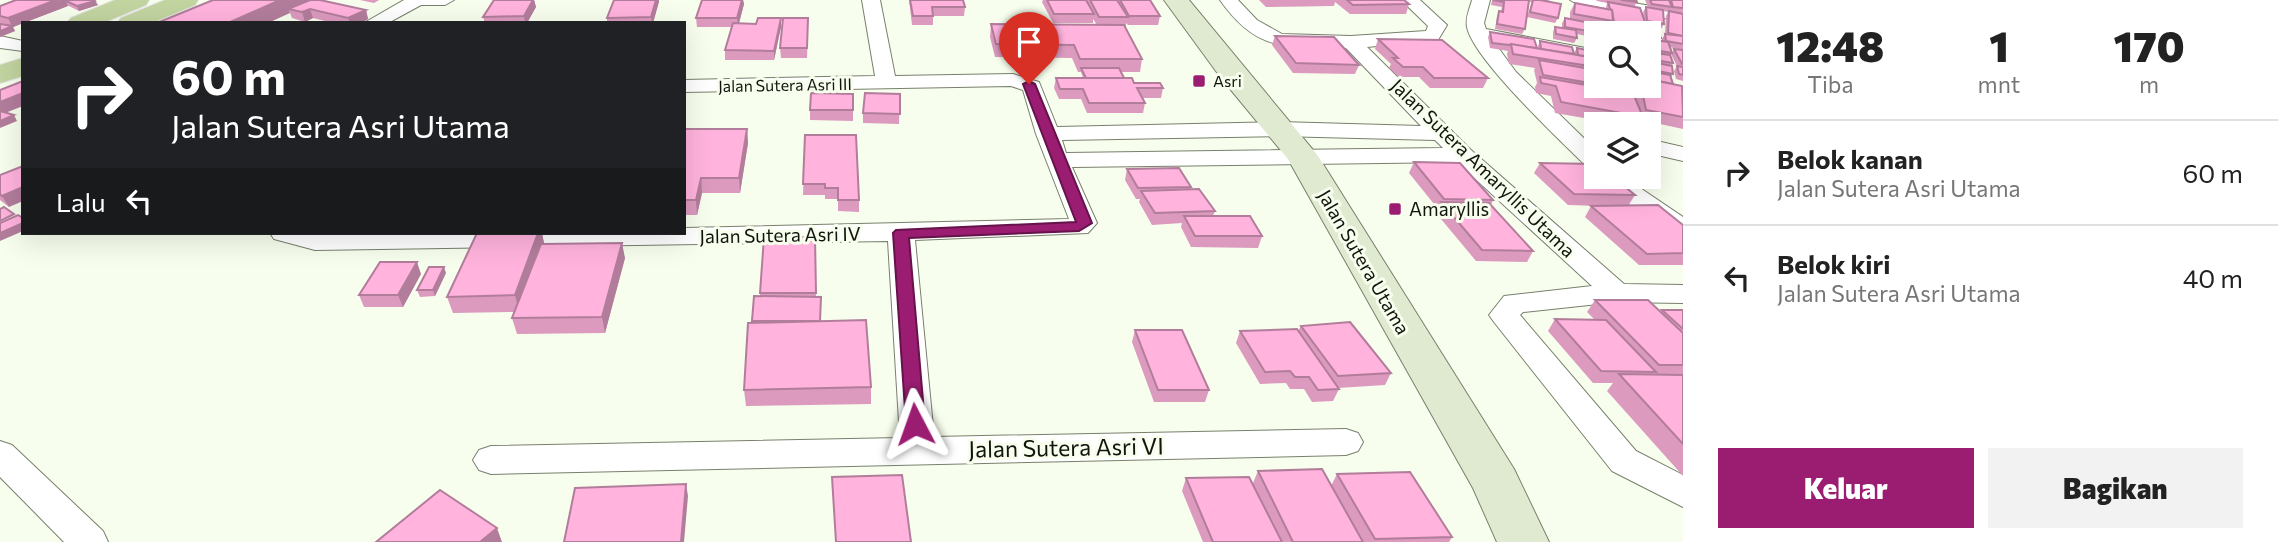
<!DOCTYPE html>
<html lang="id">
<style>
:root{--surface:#fff;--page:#f2f2f2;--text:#222;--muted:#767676;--line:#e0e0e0;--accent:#9b1d72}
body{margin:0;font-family:Commissioner,sans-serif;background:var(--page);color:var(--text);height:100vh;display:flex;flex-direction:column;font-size:26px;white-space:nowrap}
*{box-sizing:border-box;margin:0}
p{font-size:23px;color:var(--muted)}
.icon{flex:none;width:38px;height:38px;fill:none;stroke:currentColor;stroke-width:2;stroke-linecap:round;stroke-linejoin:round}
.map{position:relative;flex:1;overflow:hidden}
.panel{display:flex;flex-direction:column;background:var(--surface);width:595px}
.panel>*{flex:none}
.hud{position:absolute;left:21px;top:21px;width:665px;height:214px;border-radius:0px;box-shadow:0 7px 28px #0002;background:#202124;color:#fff;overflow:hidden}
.buttons{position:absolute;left:1584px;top:21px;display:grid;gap:14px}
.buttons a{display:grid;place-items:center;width:77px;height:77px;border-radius:0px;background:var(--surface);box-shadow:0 7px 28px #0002;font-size:35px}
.pin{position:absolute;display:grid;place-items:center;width:60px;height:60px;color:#fff;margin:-72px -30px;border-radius:50% 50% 50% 0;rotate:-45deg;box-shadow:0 0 7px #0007}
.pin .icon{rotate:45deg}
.me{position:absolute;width:77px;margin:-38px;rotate:356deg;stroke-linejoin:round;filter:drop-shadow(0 0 5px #0008)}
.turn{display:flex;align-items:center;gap:24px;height:147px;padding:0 35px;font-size:32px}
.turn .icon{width:91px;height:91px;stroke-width:2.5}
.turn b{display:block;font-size:49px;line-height:60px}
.then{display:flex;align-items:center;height:66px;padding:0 35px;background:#0003;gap:14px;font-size:26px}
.eta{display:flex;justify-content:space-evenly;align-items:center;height:119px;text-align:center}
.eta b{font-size:42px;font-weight:800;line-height:49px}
.button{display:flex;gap:14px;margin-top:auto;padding:14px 35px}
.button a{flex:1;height:80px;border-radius:0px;background:var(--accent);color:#fff;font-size:28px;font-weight:800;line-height:80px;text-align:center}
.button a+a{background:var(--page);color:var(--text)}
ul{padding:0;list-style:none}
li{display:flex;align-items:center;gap:21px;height:105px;padding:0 35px;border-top:2px solid var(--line)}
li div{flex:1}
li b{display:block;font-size:26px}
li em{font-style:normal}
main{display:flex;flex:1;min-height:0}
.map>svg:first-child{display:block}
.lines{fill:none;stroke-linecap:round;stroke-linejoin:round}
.street-casing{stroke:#78806c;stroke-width:2}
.secondary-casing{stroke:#78806c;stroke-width:2}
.primary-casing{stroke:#e3e3e2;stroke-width:2}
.street{fill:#fff;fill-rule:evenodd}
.secondary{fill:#e0ead0;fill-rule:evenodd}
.primary{fill:#c2d4a0;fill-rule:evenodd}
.wall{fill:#db9abe;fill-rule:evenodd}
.shaded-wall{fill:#b27d9b}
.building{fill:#ffb3dd;stroke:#b27d9b;stroke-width:2}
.route{fill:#9b1d72;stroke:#65134a;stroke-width:2}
.poi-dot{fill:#9b1d72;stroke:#f7feed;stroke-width:2.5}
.labels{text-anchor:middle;stroke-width:6;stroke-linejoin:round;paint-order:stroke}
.far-poi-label{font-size:16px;fill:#12150d;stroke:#f7feed;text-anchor:start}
.far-street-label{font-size:16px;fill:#12150d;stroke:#f7feed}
.street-label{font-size:19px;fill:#12150d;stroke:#f7feed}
.poi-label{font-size:19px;fill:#12150d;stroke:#f7feed;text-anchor:start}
.near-street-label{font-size:23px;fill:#12150d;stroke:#f7feed}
</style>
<main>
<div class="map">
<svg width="1683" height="542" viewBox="0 0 1683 542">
<rect width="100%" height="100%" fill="#f7feed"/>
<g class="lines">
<g class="street-casing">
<g id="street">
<path d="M404,0H454L445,5H421L388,23H364Z"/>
<path d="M862,0H880L895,76L1013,74L1039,82L1057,127L1279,122L1421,126L1346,48C1287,46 1258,54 1220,0H1238L1257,20L1282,34L1351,36L1426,31L1428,26L1401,0H1420L1447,25L1438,40L1367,47L1471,150L1624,284L1683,285V303L1617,302L1523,312L1520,315L1636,451L1683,475V507L1612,471L1494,322L1489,315L1504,296L1592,286L1457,162L1072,167L1097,223L1088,233L915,240L934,437L1346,429L1358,433L1363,442L1358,451L1346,455L491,474L479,470L473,460L479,450L491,446L900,438L888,241L315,250L274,239L270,233H684V228L1069,219L1036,134L1023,90L1011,86L684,92V80L875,76ZM1279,136L1435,140L1443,148L1066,153L1062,140Z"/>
<path d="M1472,0H1490L1484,23L1486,29L1596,50V62L1494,42L1516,72L1596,150V170L1588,168C1561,141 1473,59 1467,27C1465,18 1470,8 1472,0Z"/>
<path d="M1570,0H1614L1683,11V21L1579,5Z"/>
<path d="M0,36L23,41V51L0,48Z"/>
<path d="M1648,139L1683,147V161L1648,153Z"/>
<path d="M1598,177H1624L1683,217V236L1674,234L1615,195Z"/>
<path d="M0,441L12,445L103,531L108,542H64L0,477Z"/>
</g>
</g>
<g class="secondary-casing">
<path id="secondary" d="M1164,0H1189L1318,156L1514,469L1549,542H1497L1473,488L1288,159L1221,78Z"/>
</g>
<g class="primary-casing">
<g id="primary">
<path d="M115,0H149L146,5L103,23H67L71,18Z"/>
<path d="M165,0H198L195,5L152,23H117L121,18Z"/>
<path d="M23,58V76L0,83V65Z"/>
</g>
</g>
<use href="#street" class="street"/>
<use href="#secondary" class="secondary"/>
<use href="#primary" class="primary"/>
</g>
<g class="wall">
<path d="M16,0L95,1L98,5L79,11L67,5L68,6L13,27L15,31L0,37V6Z"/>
<path d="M213,0L366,10L368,19L361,23H333L313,18L305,22L292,18L290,13Z"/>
<path d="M360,0H379L374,3Z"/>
<path d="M494,0H534L536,7L527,23H485L483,17Z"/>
<path d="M614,0H659L653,23H677H607V18Z"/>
<path d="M702,0H743L744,4L739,23L756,24L781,18V27L774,60H725V50L732,27H697L696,18Z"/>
<path d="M909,0H963L965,7L964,16H933V25H912Z"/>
<path d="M1043,0H1150L1160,16L1158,25H1128L1126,23V26H1124L1142,59L1140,72H1121L1124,78L1134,83L1163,88L1161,98H1143L1145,103L1143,113H1087L1081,99H1059L1054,88L1056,78H1083L1081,72H1078L1072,58L995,57L990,37L991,24L1097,25L1093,19V23H1053L1042,2Z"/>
<path d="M1259,0H1404L1409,4L1406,14H1350L1335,2L1334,6L1266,7Z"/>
<path d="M1492,0H1549L1548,2L1558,18L1555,23L1527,17L1532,2H1529L1525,29L1522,34L1495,29L1497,16L1499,11H1501L1502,7L1491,5Z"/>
<path d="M1596,0H1636L1637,2L1634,7L1644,19L1643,12L1646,7H1648L1645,0H1683V50L1670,47L1672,53L1670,56L1673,63L1672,66L1673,74L1671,77L1673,84L1683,88V129L1642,120L1639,124H1619L1555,113L1551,96L1536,93L1535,87L1537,83L1534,70L1535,68L1509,64L1507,54L1508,51L1490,48L1488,37L1490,32L1537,48L1538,49V46L1540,41L1574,53L1577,48L1592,51L1591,37L1577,34V38L1574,43L1553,39V32L1555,27L1562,28V23L1565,18L1570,19V12L1575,3L1606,8L1607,3L1597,1ZM1663,11L1668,12L1666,16L1665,34L1662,39V41L1659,40L1661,38L1647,28V26L1661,29L1664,24ZM1611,25L1612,27L1619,28L1618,30L1620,33H1648V86H1596V33L1610,27Z"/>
<path d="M808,28L807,58H781L780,48Z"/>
<path d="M1275,36L1359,65L1355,74L1293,73L1272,45Z"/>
<path d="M1378,39L1488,78L1483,88H1430L1419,77H1399L1389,68L1391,64L1375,49Z"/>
<path d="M1674,49L1683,50V81L1676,79L1674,71L1677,66L1671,54Z"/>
<path d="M853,94V121L810,120V110Z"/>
<path d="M900,94L899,124L863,123V113Z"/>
<path d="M684,129H747L748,143L740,193H702L697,215H684Z"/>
<path d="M805,135L859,200V212L838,211V199H825V195H803Z"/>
<path d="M1414,162L1493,200L1491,205L1533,251L1527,262L1476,261L1436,213L1438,209L1409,173Z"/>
<path d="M1540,163L1635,195L1628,206L1683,225V265H1639L1585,217L1591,206H1602L1568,205L1534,173Z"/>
<path d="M1127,169L1191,187L1190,189L1215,211L1213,216L1262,236L1258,248L1191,247L1181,227L1182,223L1152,225L1139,202L1140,199H1136L1125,180Z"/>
<path d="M0,175L9,207L0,200Z"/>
<path d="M477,233H542L544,244L625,258L605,333L517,334L512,318L514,312L453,313L447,297Z"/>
<path d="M815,237L816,297L820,321L871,387V404L746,406L744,390L754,296H760V293Z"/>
<path d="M446,273L435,296L420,297L417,290Z"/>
<path d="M421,274L403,307H364L359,295Z"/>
<path d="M1595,300L1661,312L1662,310H1683V476L1607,391L1613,383H1593L1548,331L1555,319L1595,320L1587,312Z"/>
<path d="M1301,326L1391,373L1385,385L1338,388L1339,389L1333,401L1312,402L1304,389H1290L1286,383L1260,384L1236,343L1240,331H1298Z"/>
<path d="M1135,330L1209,390L1205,402H1154L1132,342Z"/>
<path d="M1258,471L1331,486L1337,474L1452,537L1449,542H1203L1182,491L1186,478L1253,483Z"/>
</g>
<g class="shaded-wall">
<path d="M56,0H65L68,6L13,27L15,31L0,37V31L12,26L8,18Z"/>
<path d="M280,0H318L288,9L290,13L268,23H228Z"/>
<path d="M533,0H534L536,7L527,23H525L524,16Z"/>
<path d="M656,0H659V2L653,23H652L651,17Z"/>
<path d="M742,0H743L744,4L738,27L737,18Z"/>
<path d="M95,1L98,5L79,11L77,6Z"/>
<path d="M310,9L313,18L305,22L302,12Z"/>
<path d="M366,10L368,19L361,23H350L348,18Z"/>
<path d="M781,18V27L774,60V51Z"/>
<path d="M23,93V106L0,115V102Z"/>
<path d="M14,115L17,121L0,128V121Z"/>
<path d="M747,129L748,143L740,193L739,178Z"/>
<path d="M701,178L702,193L697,215L696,200Z"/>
<path d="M23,187V201L9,207L2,196Z"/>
<path d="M23,223V231L0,241V233Z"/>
<path d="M538,233H542L544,243L519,311L515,295Z"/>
<path d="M622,243L625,258L605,333L602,317Z"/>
<path d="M417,262L421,274L403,307L398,295Z"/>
<path d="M444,267L446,273L435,296L433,290Z"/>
<path d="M686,484L688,496L684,542H681Z"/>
<path d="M497,528L502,542H480Z"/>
</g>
<g class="building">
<path d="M16,0H56L8,18L0,16V6Z"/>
<path d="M64,0H94L95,1L77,6Z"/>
<path d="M213,0H280L228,23H157Z"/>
<path d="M310,0H320L366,10L348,18L310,9L302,12L288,9Z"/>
<path d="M494,0H533L524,16L483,17Z"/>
<path d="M614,0H656L651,17L607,18Z"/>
<path d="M702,0H742L737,18H696Z"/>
<path d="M910,0H963L965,7H932L933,16H913Z"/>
<path d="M1047,0H1086L1094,14H1054Z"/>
<path d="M1090,0H1117L1128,17H1099Z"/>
<path d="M1120,0H1150L1160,16H1129Z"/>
<path d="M1347,0H1404L1409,4L1353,5Z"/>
<path d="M1493,0H1529L1525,29L1497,24L1499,11L1503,12L1504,2Z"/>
<path d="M1533,0H1540L1561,4L1558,18L1530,12Z"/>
<path d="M1621,0H1636L1637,2Z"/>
<path d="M1650,0H1669L1672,7L1652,4Z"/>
<path d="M1671,0H1683V8L1673,7Z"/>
<path d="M1608,2L1640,8L1647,28L1656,29L1661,38L1648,36V33H1626L1621,25H1631L1614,22L1613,17L1612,10L1610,9Z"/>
<path d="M1575,3L1612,10L1613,21L1574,14Z"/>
<path d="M1646,7L1663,10L1664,24L1647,21Z"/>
<path d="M1669,11L1683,14V44L1666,41L1665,34L1683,36L1668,33Z"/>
<path d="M758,18H781L774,51L725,50L733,23L756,24Z"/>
<path d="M783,18H808L807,48H780Z"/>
<path d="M1565,18L1611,27L1612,33H1596V47H1594V32L1565,27Z"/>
<path d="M0,24L13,26L0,31Z"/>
<path d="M991,24L1124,25L1142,59H1080L1074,45L996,44Z"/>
<path d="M1555,27L1576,30L1577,38L1556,34Z"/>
<path d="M1490,32L1534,39L1537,48L1492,43Z"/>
<path d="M1275,36L1334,37L1359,65L1296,63Z"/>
<path d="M1378,39L1442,40L1488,78H1434L1423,67H1403L1393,58H1398Z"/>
<path d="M1648,39L1668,42L1672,53L1648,49Z"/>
<path d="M1540,41L1572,47L1574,54L1541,49Z"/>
<path d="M1511,44L1596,58V67L1513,54Z"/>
<path d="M1577,48L1596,52V58L1578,55Z"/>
<path d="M1674,49L1683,50V64H1682Z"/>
<path d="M1648,52L1670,55L1673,63L1648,59Z"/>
<path d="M1539,60L1596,70V84L1543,75Z"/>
<path d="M1648,61L1672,66L1673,74L1648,69Z"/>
<path d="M1677,66L1683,67V75L1679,74Z"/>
<path d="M1081,68H1119L1124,78H1086Z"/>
<path d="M1648,71L1670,75L1673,84L1648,79Z"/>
<path d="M1540,77L1633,93L1643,117L1561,102L1556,86L1541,83Z"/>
<path d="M1056,78H1132L1134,83H1160L1163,88H1137L1145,103H1089L1083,89H1060Z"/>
<path d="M1648,79L1682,86L1683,117L1646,110L1641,86H1648Z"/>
<path d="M23,81V93L0,102V90Z"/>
<path d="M1607,86H1637L1639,91Z"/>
<path d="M811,93L853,94V110H810Z"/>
<path d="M865,93L900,94V114L863,113Z"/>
<path d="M0,111L14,115L0,121Z"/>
<path d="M684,129H747L739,178H701L696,200H684Z"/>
<path d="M805,135H856L859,200H838V188H825V184H803Z"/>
<path d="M1414,162L1460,163L1493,200L1444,199Z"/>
<path d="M1540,163L1596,164V177H1613L1635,195L1574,194Z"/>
<path d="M23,166V187L2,196L0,194V175Z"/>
<path d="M1179,168L1191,187L1138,188L1127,169Z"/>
<path d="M1199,189L1215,211L1155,213L1141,191Z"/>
<path d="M1441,202L1489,203L1533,251L1482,250Z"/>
<path d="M1658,205L1683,225V253L1647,254L1591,206Z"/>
<path d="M4,207L14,214L0,221V209Z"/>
<path d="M18,215L23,218V223L0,233V223Z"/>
<path d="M1184,216H1250L1262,236H1195Z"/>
<path d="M477,233H538L515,295L447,297Z"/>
<path d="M764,237H815L816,293H760Z"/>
<path d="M622,243L602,317L512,318L541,244Z"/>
<path d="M380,262H417L398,295H359Z"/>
<path d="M429,267H444L433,290H417Z"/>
<path d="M754,296L821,297L820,321H752Z"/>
<path d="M1595,300H1648L1683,333V365H1659Z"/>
<path d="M1662,310H1683V329Z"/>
<path d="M1555,319L1606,320L1656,372L1601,371Z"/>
<path d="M866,320L871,387L744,390L748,323Z"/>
<path d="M1350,322L1391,373L1338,376L1301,326Z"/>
<path d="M1297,329L1339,389L1318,390L1309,377H1295L1290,371L1265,372L1240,331Z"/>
<path d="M1135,330H1182L1209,390H1158Z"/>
<path d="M1619,374L1683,375V444Z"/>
<path d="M1322,469L1363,542H1293L1258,471Z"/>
<path d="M1410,472L1452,537L1375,539L1337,474Z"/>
<path d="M902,475L911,542H836L832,477Z"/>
<path d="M1249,477L1282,542H1213L1186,478Z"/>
<path d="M686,484L681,542H564L575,488Z"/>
<path d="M440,490L497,528L480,542H376Z"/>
</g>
<path class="route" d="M1029,81L1035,84L1092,223L1079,231L909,238L925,424L922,429H909L906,424L893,233L896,230L1076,222L1023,84Z"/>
<g class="poi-dot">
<rect x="1192" y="74" width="14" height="14" rx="3.5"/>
<rect x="1388" y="202" width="14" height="14" rx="3.5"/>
</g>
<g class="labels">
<g class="far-poi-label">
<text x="1213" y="87">Asri</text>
</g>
<g class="far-street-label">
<text transform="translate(785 85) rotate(-1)" y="6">Jalan Sutera Asri III</text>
</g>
<g class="street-label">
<text transform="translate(1483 168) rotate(44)" y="7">Jalan Sutera Amaryllis Utama</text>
<text transform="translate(780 235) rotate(-1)" y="7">Jalan Sutera Asri IV</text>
<text transform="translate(1364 262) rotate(60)" y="7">Jalan Sutera Utama</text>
</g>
<g class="poi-label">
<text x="1409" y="216">Amaryllis</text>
</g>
<g class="near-street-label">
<text transform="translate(1066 448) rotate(-1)" y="8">Jalan Sutera Asri VI</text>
</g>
</g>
</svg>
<div class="buttons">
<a><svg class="icon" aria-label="search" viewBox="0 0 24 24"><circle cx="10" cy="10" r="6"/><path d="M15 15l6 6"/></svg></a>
<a><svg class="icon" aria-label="layers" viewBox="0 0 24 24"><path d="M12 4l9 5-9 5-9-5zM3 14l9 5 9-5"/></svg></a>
</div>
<div class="pin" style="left:1029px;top:84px;background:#d93025"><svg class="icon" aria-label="arrive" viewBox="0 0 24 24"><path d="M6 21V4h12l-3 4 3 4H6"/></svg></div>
<svg class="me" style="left:915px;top:424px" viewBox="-20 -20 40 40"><path d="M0-17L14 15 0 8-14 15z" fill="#9b1d72" stroke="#fff" stroke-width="4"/></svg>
<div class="hud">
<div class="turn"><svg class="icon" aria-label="right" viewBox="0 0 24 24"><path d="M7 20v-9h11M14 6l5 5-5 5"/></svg><div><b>60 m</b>Jalan Sutera Asri Utama</div></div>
<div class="then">Lalu<svg class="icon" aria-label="left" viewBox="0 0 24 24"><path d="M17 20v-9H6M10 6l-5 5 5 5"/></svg></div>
</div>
</div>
<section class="panel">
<div class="eta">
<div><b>12:48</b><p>Tiba</p></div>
<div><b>1</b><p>mnt</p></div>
<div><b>170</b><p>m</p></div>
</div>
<ul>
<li><svg class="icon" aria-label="right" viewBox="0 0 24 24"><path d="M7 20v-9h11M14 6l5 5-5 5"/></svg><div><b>Belok kanan</b><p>Jalan Sutera Asri Utama</p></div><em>60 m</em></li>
<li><svg class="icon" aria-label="left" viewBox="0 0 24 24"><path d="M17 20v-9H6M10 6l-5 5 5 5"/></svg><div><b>Belok kiri</b><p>Jalan Sutera Asri Utama</p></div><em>40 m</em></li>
</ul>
<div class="button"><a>Keluar</a><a>Bagikan</a></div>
</section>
</main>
